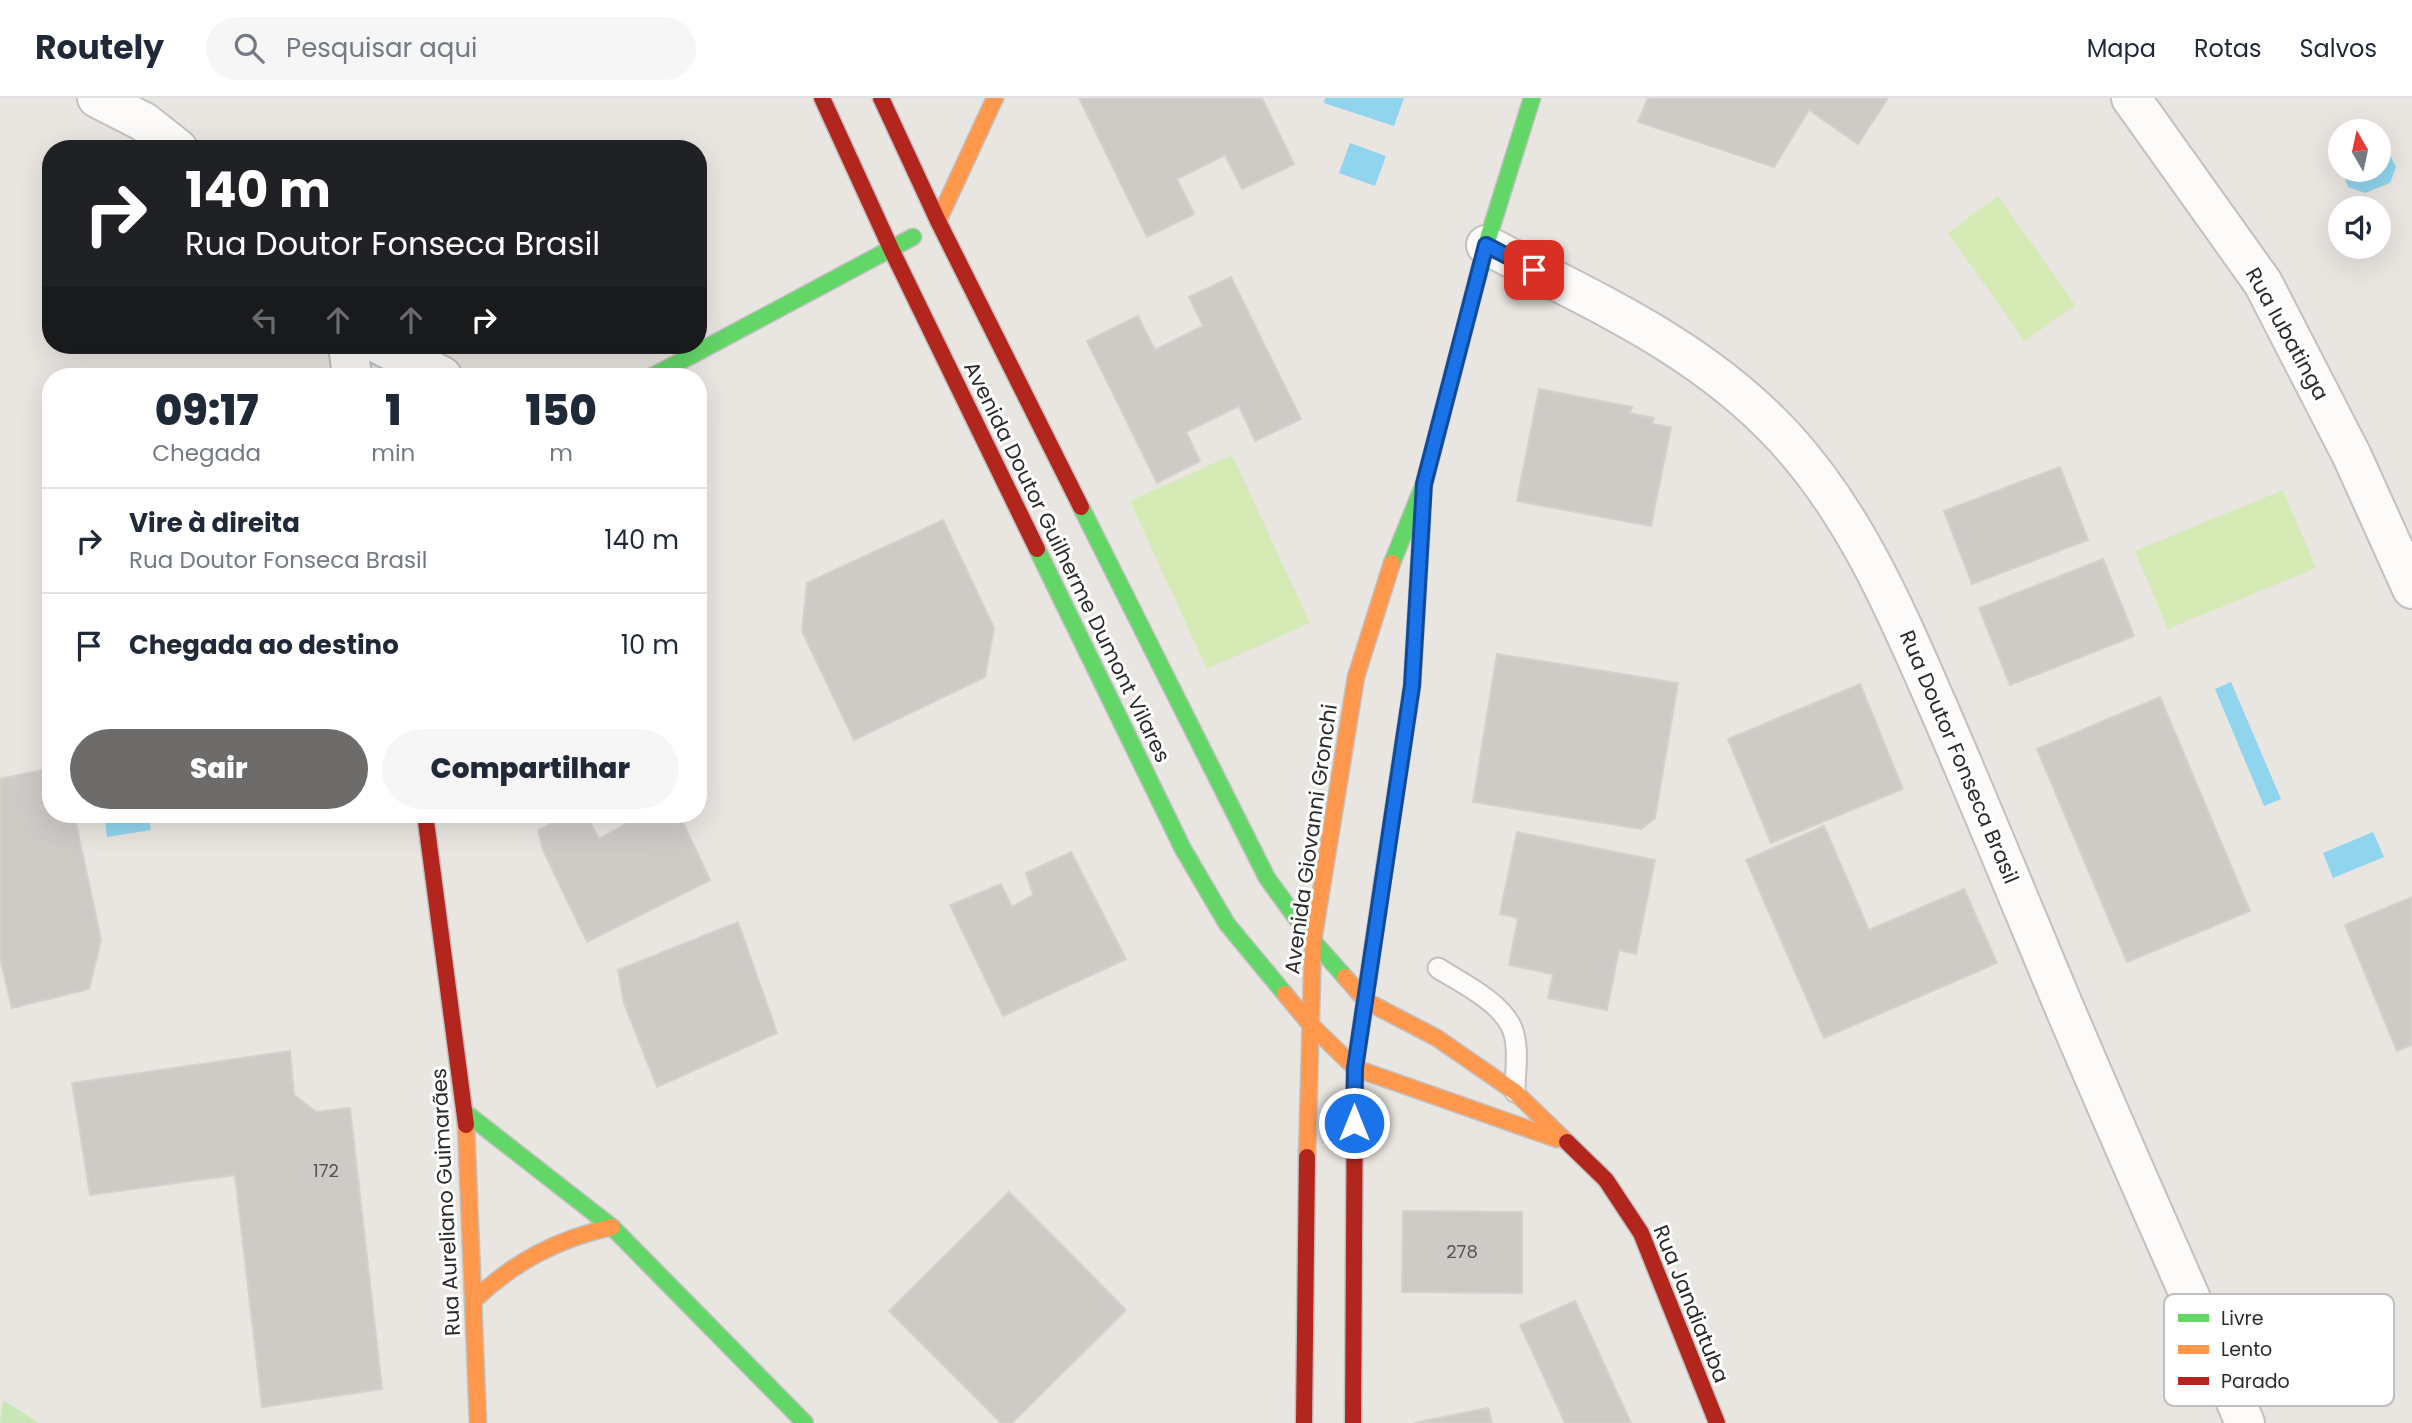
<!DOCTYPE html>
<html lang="pt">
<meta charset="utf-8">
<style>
:root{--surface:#fff;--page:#f6f6f7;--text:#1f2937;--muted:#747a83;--line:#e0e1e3;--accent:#6e6c6a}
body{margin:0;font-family:Poppins,sans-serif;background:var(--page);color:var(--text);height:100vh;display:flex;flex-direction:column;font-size:26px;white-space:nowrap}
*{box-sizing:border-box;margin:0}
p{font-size:23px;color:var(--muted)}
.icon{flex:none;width:38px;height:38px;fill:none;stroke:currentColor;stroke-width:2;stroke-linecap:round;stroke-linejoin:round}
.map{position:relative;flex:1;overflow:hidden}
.side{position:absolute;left:42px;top:270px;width:665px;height:455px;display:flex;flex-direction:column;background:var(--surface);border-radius:28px;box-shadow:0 7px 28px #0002}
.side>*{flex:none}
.top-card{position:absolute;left:42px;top:42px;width:665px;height:214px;border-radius:28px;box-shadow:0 7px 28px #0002;background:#202124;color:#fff;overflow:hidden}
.needle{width:46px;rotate:351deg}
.buttons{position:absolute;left:2328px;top:21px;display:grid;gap:14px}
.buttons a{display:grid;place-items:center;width:63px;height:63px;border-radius:50%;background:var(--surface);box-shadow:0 7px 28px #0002;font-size:35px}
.pin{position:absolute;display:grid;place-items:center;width:60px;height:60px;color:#fff;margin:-30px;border-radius:14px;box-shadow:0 4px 10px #0006}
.me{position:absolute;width:77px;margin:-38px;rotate:0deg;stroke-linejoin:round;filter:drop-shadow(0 0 5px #0008)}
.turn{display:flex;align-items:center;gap:24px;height:147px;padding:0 28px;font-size:32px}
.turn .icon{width:91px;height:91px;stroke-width:2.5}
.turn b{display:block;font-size:49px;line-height:60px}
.lanes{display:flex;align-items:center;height:66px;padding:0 28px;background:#0003;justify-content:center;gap:35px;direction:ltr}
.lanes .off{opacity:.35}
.eta{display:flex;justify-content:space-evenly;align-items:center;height:119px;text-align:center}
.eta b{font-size:42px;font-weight:800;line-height:49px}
.action{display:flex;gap:14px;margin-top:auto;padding:14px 28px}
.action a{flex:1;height:80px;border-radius:42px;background:var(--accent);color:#fff;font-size:28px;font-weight:800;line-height:80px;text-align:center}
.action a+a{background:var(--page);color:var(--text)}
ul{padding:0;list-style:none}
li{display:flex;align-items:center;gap:21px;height:105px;padding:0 28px;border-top:2px solid var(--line)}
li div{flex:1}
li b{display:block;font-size:26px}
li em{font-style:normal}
header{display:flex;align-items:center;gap:42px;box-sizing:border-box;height:98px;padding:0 35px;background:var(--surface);border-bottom:2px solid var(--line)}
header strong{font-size:33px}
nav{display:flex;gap:38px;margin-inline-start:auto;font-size:24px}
.search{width:490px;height:63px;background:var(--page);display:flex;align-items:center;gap:18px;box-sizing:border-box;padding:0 24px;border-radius:38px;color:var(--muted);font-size:26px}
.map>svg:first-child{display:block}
.green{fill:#c9e6b7}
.pitch{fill:#d5eab5}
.water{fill:#90d4ee}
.building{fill:#cecbc7;stroke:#d4d1cc;stroke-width:2}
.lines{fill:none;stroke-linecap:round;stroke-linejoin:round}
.lane-casing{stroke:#c2c1c2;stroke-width:23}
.street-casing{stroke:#c2c1c2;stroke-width:42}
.fast-casing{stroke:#c2c1c2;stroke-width:19}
.slow-casing{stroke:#c2c1c2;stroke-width:19}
.jam-casing{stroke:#c2c1c2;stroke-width:19}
.lane{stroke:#fcfbfa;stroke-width:19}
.street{stroke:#fcfbfa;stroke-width:38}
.fast{stroke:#63d668;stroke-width:16}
.slow{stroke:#ff974d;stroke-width:16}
.jam{stroke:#b3261e;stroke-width:16}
.route-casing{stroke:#114b97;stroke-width:18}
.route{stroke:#1a73e8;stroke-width:12}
.labels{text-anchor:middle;stroke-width:6;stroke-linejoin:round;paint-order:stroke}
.number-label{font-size:18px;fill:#565554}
.street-label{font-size:21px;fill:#2b2b2b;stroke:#fff}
.key{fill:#fff;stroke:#bfbfbf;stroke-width:2}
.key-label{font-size:19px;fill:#2b2b2b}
</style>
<header>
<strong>Routely</strong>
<div class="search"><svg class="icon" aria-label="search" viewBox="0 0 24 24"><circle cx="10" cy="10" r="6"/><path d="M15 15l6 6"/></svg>Pesquisar aqui</div>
<nav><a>Mapa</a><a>Rotas</a><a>Salvos</a></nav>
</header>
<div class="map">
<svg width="2412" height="1325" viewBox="0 0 2412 1325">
<rect width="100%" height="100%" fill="#e9e5e0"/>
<path class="green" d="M3,1302L39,1325H0Z"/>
<g class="pitch">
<path d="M1998,98L2075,207L2025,243L1948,135Z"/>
<path d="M1232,357L1310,525L1207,571L1130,403Z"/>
<path d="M2283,392L2316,470L2168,531L2135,453Z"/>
</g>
<g class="water">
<path d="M1325,0H1404L1394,28L1324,5Z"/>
<path d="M1350,45L1386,58L1375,88L1339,75Z"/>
<path d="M2378,47L2387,51L2396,69L2390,85L2365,95L2348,89L2342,72H2378Z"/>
<path d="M2231,584L2281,701L2264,708L2215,591Z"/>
<path d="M104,716H148L151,732L107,739Z"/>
<path d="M2373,734L2384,759L2333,780L2323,755Z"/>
</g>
<g class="building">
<path d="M1079,0H1262L1294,66L1242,91L1225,57L1177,81L1194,116L1147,139Z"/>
<path d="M1648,0H1888L1858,46L1809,12L1774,69L1638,24Z"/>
<path d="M1231,179L1301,321L1255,343L1239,308L1186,334L1200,363L1157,385L1087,243L1138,218L1155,252L1203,228L1189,199Z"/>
<path d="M1539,291L1632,309L1630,315L1654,320L1652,326L1671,329L1651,428L1517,403Z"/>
<path d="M2060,369L2088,442L1972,486L1944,413Z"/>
<path d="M943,422L994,530L985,579L854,642L802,533L807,485Z"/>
<path d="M2103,461L2134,538L2010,587L1979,510Z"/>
<path d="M1497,556L1678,585L1655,720L1641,731L1473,704Z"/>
<path d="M1860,586L1903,691L1771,745L1728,641Z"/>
<path d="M2160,599L2250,813L2127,864L2037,651Z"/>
<path d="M51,670V716H74L101,842L89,891L12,910L0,860V681Z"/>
<path d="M571,716H586L599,741L629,724L623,716H679L710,782L587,844L543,752L538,732Z"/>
<path d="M1824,728L1869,832L1964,791L1997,865L1824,940L1746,762Z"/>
<path d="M1517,734L1655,762L1636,856L1619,852L1607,912L1548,900L1553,876L1509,867L1518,820L1500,816Z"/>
<path d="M1071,754L1126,861L1003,918L950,807L1001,786L1012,809L1033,797L1026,775Z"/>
<path d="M2412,799V947L2397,953L2345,827Z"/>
<path d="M738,824L777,935L657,989L624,905L618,872Z"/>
<path d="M290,953L294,997L316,1014L350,1010L382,1291L262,1309L235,1077L90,1097L72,985Z"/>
<path d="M1009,1094L1126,1212L1012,1325H1001L889,1213Z"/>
<path d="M1403,1113L1522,1114V1195L1402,1194Z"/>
<path d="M1575,1203L1631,1325H1565L1520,1227Z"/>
<path d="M1488,1310L1492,1325H1414Z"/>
</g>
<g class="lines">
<g class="lane-casing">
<path id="lane" d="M1438,870C1461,885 1498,902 1511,928C1520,946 1515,974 1515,994"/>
</g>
<g class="street-casing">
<g id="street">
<path d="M97,0L144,24L178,51"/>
<path d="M2131,0L2263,185L2352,358L2412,491"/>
<path d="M1486,147C1593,203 1700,248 1784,339C1854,415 1894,508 1935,602C1970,682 2003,763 2037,844C2103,1005 2176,1164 2245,1325"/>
<path d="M348,247L352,278"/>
<path d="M380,247L442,278"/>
</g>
</g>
<g class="fast-casing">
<g id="fast">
<path d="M653,278L913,139"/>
<path d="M1081,409L1267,780L1313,843L1345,879"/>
<path d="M1037,451L1183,751L1227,826L1285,896"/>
<path d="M1392,465L1424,386L1486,147L1532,0"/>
<path d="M1383,780L1412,588L1422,420"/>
<path d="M466,1015L612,1129L805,1325"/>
</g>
</g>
<g class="slow-casing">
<g id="slow">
<path d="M938,123L995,0"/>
<path d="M1345,879L1366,903L1437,940L1515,994L1567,1044"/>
<path d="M1285,896L1309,925L1355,970L1557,1041"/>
<path d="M466,1027L478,1325"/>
<path d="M1307,1059L1313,843L1356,579L1392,465"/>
<path d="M473,1203C514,1164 557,1141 612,1129"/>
</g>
</g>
<g class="jam-casing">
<g id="jam">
<path d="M822,0L892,153L1037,451"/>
<path d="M881,0L938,123L1081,409"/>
<path d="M425,716L466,1027"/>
<path d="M1567,1044L1606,1082L1641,1135L1717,1325"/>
<path d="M1304,1325L1307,1059"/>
<path d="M1353,1325L1355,970L1383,780"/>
</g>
</g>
<use href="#lane" class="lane"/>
<use href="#street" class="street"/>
<use href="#fast" class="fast"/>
<use href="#slow" class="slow"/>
<use href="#jam" class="jam"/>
</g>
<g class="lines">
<g class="route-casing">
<path id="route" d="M1354,1025L1355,970L1412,588L1424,386L1486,147L1534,172"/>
</g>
<use href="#route" class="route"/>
</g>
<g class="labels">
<g class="number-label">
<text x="326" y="1079">172</text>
<text x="1462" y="1160">278</text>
</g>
<g class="street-label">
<text transform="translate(2287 236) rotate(61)" y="7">Rua Iubatinga</text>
<text transform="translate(1067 464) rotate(64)" y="7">Avenida Doutor Guilherme Dumont Vilares</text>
<text transform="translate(1959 659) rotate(67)" y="7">Rua Doutor Fonseca Brasil</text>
<text transform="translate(1311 741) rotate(-82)" y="7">Avenida Giovanni Gronchi</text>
<text transform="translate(446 1104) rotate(-93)" y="7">Rua Aureliano Guimarães</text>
<text transform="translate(1691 1206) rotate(68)" y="7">Rua Jandiatuba</text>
</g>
</g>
<rect x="2164" y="1196" width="230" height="112" rx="10" class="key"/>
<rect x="2178" y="1216" width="31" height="8" fill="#63d668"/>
<rect x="2178" y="1247" width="31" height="9" fill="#ff974d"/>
<rect x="2178" y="1279" width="31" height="8" fill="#b3261e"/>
<g class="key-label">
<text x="2221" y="1227">Livre</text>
<text x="2221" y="1258">Lento</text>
<text x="2221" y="1290">Parado</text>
</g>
</svg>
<div class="buttons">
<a><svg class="needle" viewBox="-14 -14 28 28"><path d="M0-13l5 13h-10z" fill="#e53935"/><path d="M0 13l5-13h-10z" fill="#747a83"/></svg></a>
<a><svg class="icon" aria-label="sound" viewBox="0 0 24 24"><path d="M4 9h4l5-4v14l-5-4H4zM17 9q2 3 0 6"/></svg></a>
</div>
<div class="pin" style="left:1534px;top:172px;background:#d93025"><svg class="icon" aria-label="arrive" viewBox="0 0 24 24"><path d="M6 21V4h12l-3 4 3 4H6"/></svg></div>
<svg class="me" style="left:1354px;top:1025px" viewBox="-20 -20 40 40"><circle r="17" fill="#1a73e8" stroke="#fff" stroke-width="3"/><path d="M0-11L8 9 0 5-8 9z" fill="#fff"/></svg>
<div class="top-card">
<div class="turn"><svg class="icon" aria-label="right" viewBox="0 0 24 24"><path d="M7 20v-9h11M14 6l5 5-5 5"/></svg><div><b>140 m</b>Rua Doutor Fonseca Brasil</div></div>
<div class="lanes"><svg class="icon off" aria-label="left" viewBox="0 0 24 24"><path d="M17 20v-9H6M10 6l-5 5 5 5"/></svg><svg class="icon off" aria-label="ahead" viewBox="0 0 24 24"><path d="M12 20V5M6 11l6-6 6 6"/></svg><svg class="icon off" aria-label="ahead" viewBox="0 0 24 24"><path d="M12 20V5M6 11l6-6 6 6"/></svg><svg class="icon" aria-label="right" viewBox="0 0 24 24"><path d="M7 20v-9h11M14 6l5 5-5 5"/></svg></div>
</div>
<section class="side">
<div class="eta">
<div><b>09:17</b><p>Chegada</p></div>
<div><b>1</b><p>min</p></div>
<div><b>150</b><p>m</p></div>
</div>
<ul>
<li><svg class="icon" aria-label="right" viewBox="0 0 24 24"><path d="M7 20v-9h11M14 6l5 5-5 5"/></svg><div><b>Vire à direita</b><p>Rua Doutor Fonseca Brasil</p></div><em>140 m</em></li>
<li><svg class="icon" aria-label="arrive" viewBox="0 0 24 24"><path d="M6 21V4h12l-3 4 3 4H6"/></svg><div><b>Chegada ao destino</b></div><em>10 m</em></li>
</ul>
<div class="action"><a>Sair</a><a>Compartilhar</a></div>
</section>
</div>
